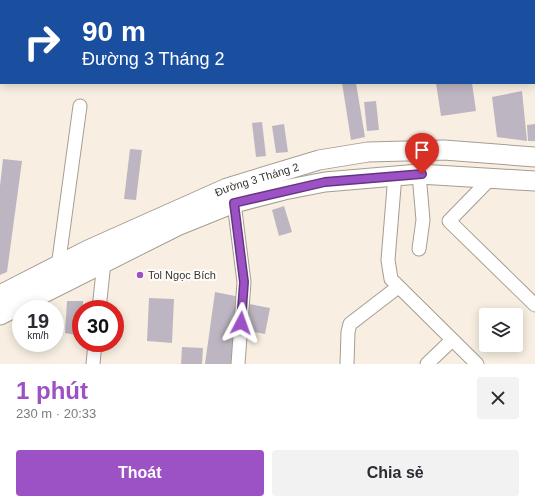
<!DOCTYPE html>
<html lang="vi">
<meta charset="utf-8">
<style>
:root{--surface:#fff;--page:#f2f2f3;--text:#2b2b33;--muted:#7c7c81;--accent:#9c52c5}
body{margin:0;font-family:Arial,sans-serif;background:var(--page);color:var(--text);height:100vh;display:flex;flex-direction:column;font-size:15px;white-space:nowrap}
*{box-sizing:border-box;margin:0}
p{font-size:13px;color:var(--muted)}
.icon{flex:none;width:22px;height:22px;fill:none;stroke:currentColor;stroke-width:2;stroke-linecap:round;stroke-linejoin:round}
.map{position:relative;height:364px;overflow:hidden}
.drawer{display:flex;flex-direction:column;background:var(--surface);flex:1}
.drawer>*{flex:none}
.hud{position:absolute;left:0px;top:0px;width:535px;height:84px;box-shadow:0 2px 10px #0003;background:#1a4fa0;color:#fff;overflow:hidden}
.tools{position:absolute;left:479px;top:308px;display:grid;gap:8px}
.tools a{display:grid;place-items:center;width:44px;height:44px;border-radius:4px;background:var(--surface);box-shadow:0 2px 10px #0003;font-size:20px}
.speed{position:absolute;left:12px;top:300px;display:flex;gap:8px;font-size:20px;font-weight:700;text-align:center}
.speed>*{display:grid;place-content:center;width:52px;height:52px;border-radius:50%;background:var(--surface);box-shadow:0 2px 10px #0003;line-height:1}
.speed small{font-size:10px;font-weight:400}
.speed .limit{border:6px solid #d22;background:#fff;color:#111}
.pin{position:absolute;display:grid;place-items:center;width:34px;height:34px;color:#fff;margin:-41px -17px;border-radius:50% 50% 50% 0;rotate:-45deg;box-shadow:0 0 4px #0007}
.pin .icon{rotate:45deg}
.me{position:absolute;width:44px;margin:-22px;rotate:4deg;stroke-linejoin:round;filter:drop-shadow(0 0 3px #0008)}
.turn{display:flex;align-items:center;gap:14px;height:84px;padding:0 16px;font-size:18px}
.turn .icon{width:52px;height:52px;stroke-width:2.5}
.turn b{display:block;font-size:28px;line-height:34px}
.round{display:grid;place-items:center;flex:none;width:42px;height:42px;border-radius:4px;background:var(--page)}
.summary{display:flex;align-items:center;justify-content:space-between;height:68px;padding:0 16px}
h1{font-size:24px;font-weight:800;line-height:30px;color:var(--accent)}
.action{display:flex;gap:8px;margin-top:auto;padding:8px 16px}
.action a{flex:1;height:46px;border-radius:4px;background:var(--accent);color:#fff;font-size:16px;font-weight:800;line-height:46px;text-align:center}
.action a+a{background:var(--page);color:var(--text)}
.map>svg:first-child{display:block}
.building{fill:#bdb6c2}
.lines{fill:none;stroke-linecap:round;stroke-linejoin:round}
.minor-casing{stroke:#a59d91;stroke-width:15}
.major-casing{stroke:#a59d91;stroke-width:19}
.highway-casing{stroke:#a59d91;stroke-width:21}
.minor{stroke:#fff;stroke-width:13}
.major{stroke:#fff;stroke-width:17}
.highway{stroke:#fff;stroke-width:19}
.route-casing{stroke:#653580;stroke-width:10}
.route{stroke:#9c52c5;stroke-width:7}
.poi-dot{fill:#9c52c5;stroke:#fffdfb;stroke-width:1.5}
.labels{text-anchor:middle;stroke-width:4;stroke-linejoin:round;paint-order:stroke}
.street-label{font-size:11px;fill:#36332e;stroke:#fffdfb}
.poi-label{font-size:11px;fill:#36332e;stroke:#fffdfb;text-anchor:start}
</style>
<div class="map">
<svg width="535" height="364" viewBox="0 0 535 364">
<rect width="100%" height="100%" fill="#f8efe2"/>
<g class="building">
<path d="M342,83H356L365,137L351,140Z"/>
<path d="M436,83H472L476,111L441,116Z"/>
<path d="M522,91L527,141L497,137L492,97Z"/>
<path d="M376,101L379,130L367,131L364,102Z"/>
<path d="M262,122L266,156L256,157L252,123Z"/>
<path d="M284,124L288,152L276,153L272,126Z"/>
<path d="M535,124V141H528L527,125Z"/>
<path d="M130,149L142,150L136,200L124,199Z"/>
<path d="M3,159L22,161L7,272L0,275V186Z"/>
<path d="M284,206L292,232L279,236L272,210Z"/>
<path d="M215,292L240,297L235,364H205Z"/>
<path d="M149,298L174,299L172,343L147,341Z"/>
<path d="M67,301H83V309H81V336L65,333Z"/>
<path d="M249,304L270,308L265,334L244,330Z"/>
<path d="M182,347L203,348L202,364H181Z"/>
</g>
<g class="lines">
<g class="minor-casing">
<g id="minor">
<path d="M395,175L388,260L391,279L477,364"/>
<path d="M491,178L449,221L535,305"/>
<path d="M234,203L244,282L238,364"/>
<path d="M419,249L423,220L419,174"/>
<path d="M58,267L80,106"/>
<path d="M99,309L104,262"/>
<path d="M93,364L95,343"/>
<path d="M347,364L348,332L350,324L398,287"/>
<path d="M427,364L452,340"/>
</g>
</g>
<g class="major-casing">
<g id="major">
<path d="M497,0L498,1"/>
<path d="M521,0L522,1"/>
<path d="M534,12L535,13"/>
<path d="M534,33H535"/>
</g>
</g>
<g class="highway-casing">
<g id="highway">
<path id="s1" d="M0,295L88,250L227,188L319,160L368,152L444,150L535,157"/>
<path d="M0,315L177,226L234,203L284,190L325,182L419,174L535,181"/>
</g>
</g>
<use href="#minor" class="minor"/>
<use href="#major" class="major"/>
<use href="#highway" class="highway"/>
</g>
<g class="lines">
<g class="route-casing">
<path id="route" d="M241,323L244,282L234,203L325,182L422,174"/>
</g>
<use href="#route" class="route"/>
</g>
<circle class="poi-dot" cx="140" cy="275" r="4"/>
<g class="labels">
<g class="street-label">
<text dy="4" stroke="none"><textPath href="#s1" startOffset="282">Đường 3 Tháng 2</textPath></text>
</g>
<g class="poi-label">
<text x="148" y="279">Tol Ngọc Bích</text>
</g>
</g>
</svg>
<div class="tools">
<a><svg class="icon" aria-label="layers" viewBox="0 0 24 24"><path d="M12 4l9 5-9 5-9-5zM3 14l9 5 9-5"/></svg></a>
</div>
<div class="speed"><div>19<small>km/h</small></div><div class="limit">30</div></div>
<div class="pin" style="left:422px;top:174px;background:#d93025"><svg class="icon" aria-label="arrive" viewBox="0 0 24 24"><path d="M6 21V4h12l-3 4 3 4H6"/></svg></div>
<svg class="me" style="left:241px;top:323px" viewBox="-20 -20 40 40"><path d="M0-17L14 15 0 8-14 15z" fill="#9c52c5" stroke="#fff" stroke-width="4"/></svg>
<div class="hud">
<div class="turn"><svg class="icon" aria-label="right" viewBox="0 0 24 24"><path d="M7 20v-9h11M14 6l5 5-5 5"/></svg><div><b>90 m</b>Đường 3 Tháng 2</div></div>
</div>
</div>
<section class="drawer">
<div class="summary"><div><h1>1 phút</h1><p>230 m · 20:33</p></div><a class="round"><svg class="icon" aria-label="close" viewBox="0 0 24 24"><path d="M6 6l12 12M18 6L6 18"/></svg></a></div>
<div class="action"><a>Thoát</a><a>Chia sẻ</a></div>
</section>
